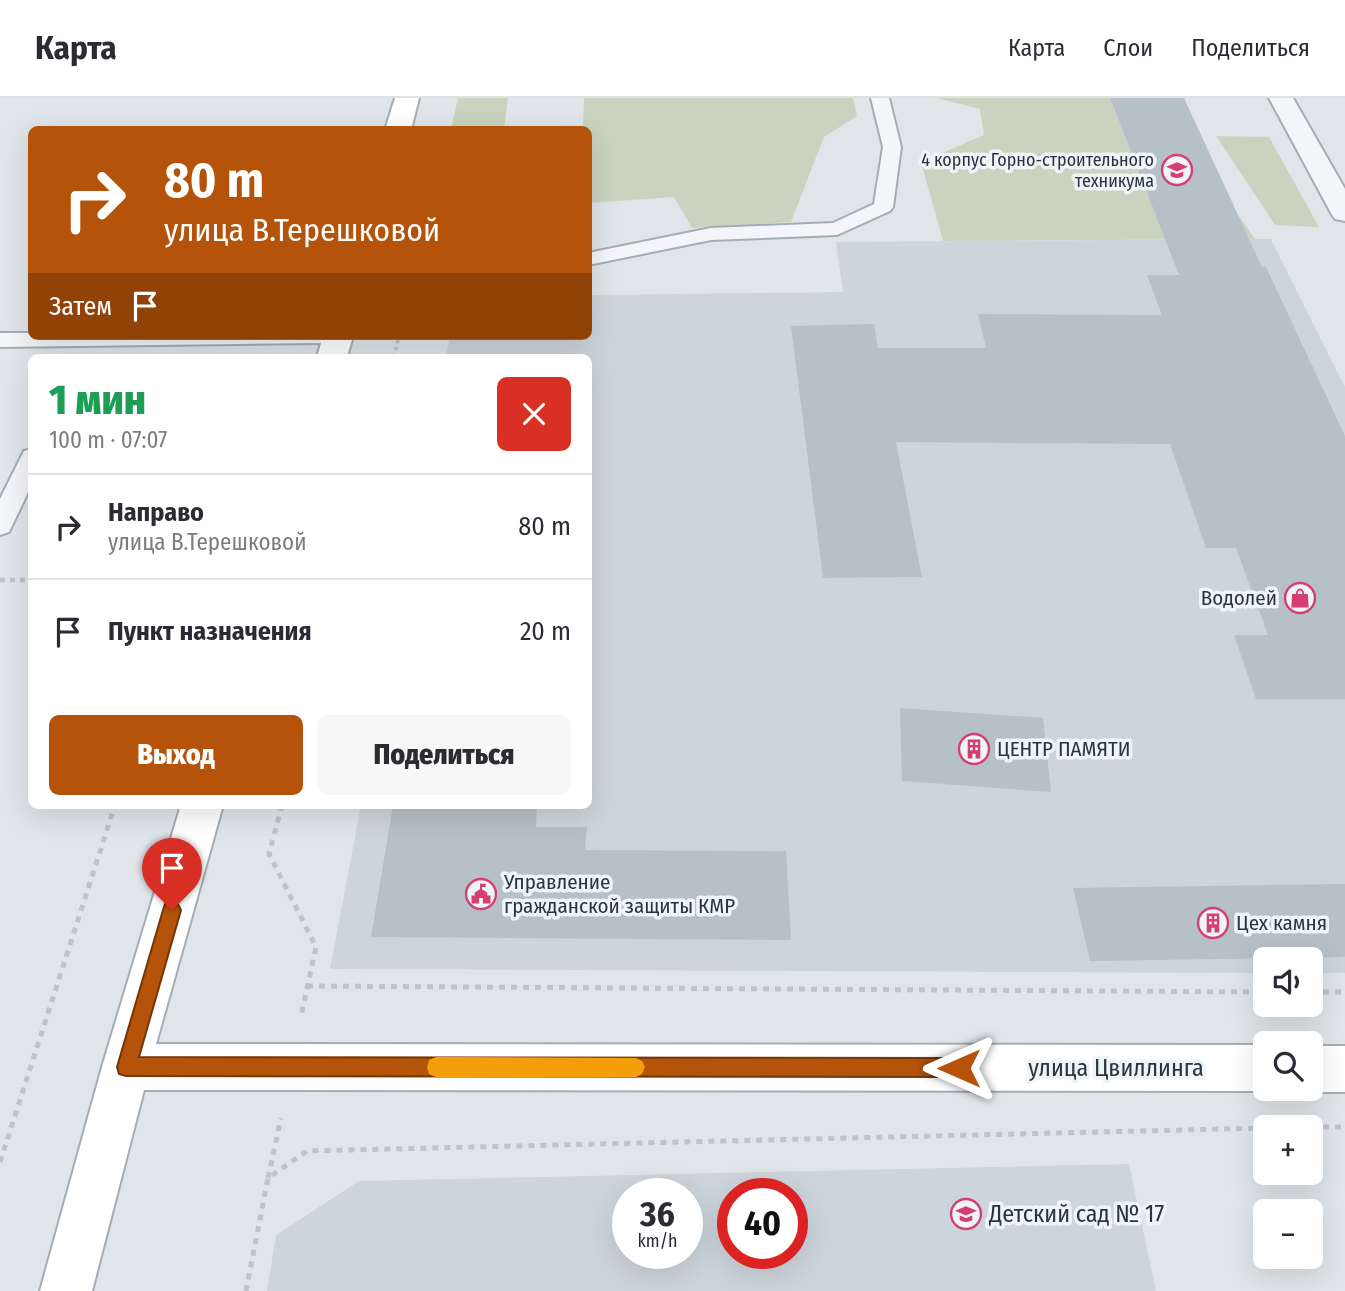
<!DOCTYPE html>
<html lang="ru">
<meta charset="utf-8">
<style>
:root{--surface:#fff;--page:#f7f7f7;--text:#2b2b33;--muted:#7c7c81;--line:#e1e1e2;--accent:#b45309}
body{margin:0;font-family:"Fira Sans Condensed",sans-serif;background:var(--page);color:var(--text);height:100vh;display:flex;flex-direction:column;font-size:26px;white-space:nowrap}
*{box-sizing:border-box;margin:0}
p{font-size:23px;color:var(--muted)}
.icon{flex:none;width:38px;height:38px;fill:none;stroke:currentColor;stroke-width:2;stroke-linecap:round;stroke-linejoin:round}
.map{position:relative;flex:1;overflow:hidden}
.sheet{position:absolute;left:28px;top:256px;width:564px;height:455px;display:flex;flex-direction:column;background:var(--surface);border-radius:10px;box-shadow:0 7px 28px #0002}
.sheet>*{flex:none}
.banner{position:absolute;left:28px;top:28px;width:564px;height:214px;border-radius:10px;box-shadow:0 7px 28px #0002;background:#b45309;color:#fff;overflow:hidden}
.buttons{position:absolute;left:1253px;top:849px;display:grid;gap:14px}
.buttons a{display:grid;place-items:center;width:70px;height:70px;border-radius:10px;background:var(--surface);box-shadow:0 7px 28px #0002;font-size:35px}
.speed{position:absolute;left:612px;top:1080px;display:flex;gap:14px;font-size:35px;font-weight:700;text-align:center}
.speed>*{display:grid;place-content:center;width:91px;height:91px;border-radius:50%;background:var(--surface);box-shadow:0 7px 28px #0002;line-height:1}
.speed small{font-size:18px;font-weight:400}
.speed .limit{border:10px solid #d22;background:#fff;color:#111}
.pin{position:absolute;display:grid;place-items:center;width:60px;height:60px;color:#fff;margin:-72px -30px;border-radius:50% 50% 50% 0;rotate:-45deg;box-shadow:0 0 7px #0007}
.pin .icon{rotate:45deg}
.me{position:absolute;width:77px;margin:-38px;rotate:270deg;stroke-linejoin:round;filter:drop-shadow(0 0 5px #0008)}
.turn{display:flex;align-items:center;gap:24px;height:147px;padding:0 21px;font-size:32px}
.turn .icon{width:91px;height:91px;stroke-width:2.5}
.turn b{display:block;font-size:49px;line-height:60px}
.then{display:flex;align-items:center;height:66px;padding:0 21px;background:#0003;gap:14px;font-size:26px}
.round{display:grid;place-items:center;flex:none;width:74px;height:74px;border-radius:10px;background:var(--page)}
.summary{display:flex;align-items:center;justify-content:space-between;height:119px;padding:0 21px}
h1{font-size:42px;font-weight:800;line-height:52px;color:#1e9e55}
.primary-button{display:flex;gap:14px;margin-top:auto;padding:14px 21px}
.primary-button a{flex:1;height:80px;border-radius:10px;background:var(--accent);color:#fff;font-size:28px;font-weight:800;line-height:80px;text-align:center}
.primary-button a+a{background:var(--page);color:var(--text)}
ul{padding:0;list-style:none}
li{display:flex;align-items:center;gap:21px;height:105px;padding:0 21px;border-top:2px solid var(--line)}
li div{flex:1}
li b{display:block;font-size:26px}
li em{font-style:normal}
header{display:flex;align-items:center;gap:42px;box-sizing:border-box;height:98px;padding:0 35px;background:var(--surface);border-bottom:2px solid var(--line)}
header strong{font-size:33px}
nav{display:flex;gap:38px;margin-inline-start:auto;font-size:24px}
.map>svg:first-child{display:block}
.built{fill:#cdd5dc;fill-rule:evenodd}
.green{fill:#c9d4c0}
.building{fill:#b6c0c7}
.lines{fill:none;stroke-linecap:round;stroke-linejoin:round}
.lane-casing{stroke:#a5adb4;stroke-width:4}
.street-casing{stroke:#a5adb4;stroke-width:4}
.secondary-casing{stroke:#a5adb4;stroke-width:4}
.path-far2{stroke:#bec3c9;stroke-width:3.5;stroke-dasharray:3.5 3.5;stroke-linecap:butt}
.path-far1{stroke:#bec3c9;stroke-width:4.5;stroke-dasharray:5 5;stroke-linecap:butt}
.path{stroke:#bec3c9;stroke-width:5;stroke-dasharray:6 6;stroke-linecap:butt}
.lane{fill:#f3f5f8;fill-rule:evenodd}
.street{fill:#f3f5f8;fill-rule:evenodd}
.secondary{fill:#fff;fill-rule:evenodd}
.route{fill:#b45309;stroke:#753606;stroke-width:2}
.slow{fill:#f59e0b}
.labels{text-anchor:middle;stroke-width:7;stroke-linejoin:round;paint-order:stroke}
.far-poi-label{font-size:18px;fill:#273642;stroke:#eff4f7;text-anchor:end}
.poi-label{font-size:21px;fill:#273642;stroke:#eff4f7;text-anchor:start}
.near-street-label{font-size:24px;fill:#273642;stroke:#eff4f7}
.near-poi-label{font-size:24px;fill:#273642;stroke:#eff4f7;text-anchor:start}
</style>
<header>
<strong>Карта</strong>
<nav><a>Карта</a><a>Слои</a><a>Поделиться</a></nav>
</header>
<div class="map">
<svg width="1345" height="1193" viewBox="0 0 1345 1193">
<rect width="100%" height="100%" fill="#e0e5ea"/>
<g class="built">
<path d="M1271,141L1345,289V875H1311V861H1265V875L330,871L361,707H588V259H446L450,238H588V197L843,194L836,144Z"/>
<path d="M1129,1066L1156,1193H267L276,1137L359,1083ZM628,1096H688V1155H628ZM733,1096H793V1155H733Z"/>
</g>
<g class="green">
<path d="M458,0H508L504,31H451Z"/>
<path d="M584,0H853L857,18L824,39L791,124L692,130L674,99L588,105V32L583,31Z"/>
<path d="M937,0H1110L1156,118H1239L1255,141L943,143L921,64L984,37L980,11Z"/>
<path d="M1216,38L1269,39L1319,129L1275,127Z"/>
</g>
<g class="building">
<path d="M1110,0H1184L1262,169H1266L1345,338V601H1256L1234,537H1268L1236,450H1206L1170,346L896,344L922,479L823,480L791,228L874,226L878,250H986L978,216L1162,217L1147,177H1179Z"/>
<path d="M900,610L1043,620L1051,694L902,683Z"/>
<path d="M393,707H537L536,729H587L585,752L786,753L791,842L371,839Z"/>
<path d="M1345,786V859L1090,863L1073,790Z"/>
</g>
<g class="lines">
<g class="lane-casing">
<g id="lane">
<path d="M871,0H889L901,49L893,109L890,113L837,137L711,142L588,167V155L711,130L833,125L874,106L883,49Z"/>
<path d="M0,235H32V238H335L332,243L324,245L0,249Z"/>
<path d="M32,351V386L9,434L0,437V401L24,353Z"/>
</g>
</g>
<g class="street-casing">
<path id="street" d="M1269,0H1293L1345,91V123L1335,121L1331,115Z"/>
</g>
<g class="secondary-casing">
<g id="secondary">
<path d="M395,0H419L411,32H385Z"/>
<path d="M323,238H353L347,259H317Z"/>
<path d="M181,707H223L156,946L1265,947V990H1271L1265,993L144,992L92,1193H40L102,969Z"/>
<path d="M1311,948H1345V994H1311L1302,990H1311Z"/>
</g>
</g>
<path class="path-far2" d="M394,259L399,238"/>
<path class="path-far1" d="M0,482H32"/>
<g class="path">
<path d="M282,707L269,756L316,849L301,918"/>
<path d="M307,888L1265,894"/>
<path d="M1311,894H1345"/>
<path d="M1311,1029H1345"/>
<path d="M0,1064L115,707"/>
<path d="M268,1080L281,1020"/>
<path d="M246,1193L268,1080L307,1053L1265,1030"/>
</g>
<use href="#lane" class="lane"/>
<use href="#street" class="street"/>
<use href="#secondary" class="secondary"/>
</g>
<path class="route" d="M172,804L178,806L181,812L139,959L959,960L966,963L969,970L966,977L959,979L126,978L119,976L117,969L163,812L165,806Z"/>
<path class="slow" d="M436,959L636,960L642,963L645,969L642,976L636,979H436L429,976L427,969L429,962Z"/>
<defs>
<g id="university-ring" transform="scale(1.575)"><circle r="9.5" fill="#eff4f7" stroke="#d53e73" stroke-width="1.5"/><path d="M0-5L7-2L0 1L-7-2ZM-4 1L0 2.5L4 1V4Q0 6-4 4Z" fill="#d53e73"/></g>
<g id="shop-ring" transform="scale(1.575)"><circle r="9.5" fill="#eff4f7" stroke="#d53e73" stroke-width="1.5"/><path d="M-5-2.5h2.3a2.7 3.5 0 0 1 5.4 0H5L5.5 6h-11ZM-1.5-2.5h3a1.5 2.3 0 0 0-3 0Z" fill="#d53e73"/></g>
<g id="building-ring" transform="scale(1.575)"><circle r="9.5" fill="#eff4f7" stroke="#d53e73" stroke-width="1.5"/><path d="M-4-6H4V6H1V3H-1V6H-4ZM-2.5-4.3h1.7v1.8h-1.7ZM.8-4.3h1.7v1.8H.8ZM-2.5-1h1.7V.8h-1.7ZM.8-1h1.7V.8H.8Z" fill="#d53e73"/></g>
<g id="civic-ring" transform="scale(1.575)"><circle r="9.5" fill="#eff4f7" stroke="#d53e73" stroke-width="1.5"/><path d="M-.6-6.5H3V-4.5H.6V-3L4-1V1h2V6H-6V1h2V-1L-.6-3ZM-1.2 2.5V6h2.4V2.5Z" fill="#d53e73"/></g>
<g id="school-ring" transform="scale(1.575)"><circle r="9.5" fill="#eff4f7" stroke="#d53e73" stroke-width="1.5"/><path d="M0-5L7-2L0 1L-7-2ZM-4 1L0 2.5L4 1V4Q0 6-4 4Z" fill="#d53e73"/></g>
</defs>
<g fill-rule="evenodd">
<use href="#university-ring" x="1177" y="72"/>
<use href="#shop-ring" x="1300" y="500"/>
<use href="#building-ring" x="974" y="651"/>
<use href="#civic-ring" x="481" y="796"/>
<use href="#building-ring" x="1213" y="825"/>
<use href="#school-ring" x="966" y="1116"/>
</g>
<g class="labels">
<g class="far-poi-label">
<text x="1154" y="68">4 корпус Горно-строительного<tspan x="1154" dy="21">техникума</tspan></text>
</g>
<g class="poi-label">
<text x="1277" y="507" text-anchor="end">Водолей</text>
<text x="997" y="658">ЦЕНТР ПАМЯТИ</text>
<text x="504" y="791">Управление<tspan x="504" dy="24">гражданской защиты КМР</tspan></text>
<text x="1236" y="832">Цех камня</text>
</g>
<g class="near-street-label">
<text x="1116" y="978">улица Цвиллинга</text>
</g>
<g class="near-poi-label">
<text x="989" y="1124">Детский сад № 17</text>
</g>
</g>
</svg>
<div class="buttons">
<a><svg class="icon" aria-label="sound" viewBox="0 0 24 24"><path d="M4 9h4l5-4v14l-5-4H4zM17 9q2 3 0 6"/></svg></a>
<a><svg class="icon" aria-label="search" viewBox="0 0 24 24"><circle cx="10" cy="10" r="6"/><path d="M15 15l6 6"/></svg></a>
<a>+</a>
<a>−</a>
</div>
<div class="speed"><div>36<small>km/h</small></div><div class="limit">40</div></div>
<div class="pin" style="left:172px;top:812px;background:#d93025"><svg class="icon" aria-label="arrive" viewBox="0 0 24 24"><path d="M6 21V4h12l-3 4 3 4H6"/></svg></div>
<svg class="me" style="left:959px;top:970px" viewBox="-20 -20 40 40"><path d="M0-17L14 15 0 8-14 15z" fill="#b45309" stroke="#fff" stroke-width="4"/></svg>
<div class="banner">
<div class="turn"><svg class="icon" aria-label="right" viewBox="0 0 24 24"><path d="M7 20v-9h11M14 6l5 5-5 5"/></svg><div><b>80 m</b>улица В.Терешковой</div></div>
<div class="then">Затем<svg class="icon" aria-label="arrive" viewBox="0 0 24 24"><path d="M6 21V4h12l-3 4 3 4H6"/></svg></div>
</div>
<section class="sheet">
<div class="summary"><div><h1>1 мин</h1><p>100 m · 07:07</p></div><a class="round" style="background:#d93025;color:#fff"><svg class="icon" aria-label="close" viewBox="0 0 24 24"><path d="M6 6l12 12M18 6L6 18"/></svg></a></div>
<ul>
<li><svg class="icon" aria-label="right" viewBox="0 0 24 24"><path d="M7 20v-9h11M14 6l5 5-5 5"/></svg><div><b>Направо</b><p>улица В.Терешковой</p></div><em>80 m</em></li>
<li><svg class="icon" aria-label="arrive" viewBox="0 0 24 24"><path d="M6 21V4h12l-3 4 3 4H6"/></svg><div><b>Пункт назначения</b></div><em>20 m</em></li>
</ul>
<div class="primary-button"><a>Выход</a><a>Поделиться</a></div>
</section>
</div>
